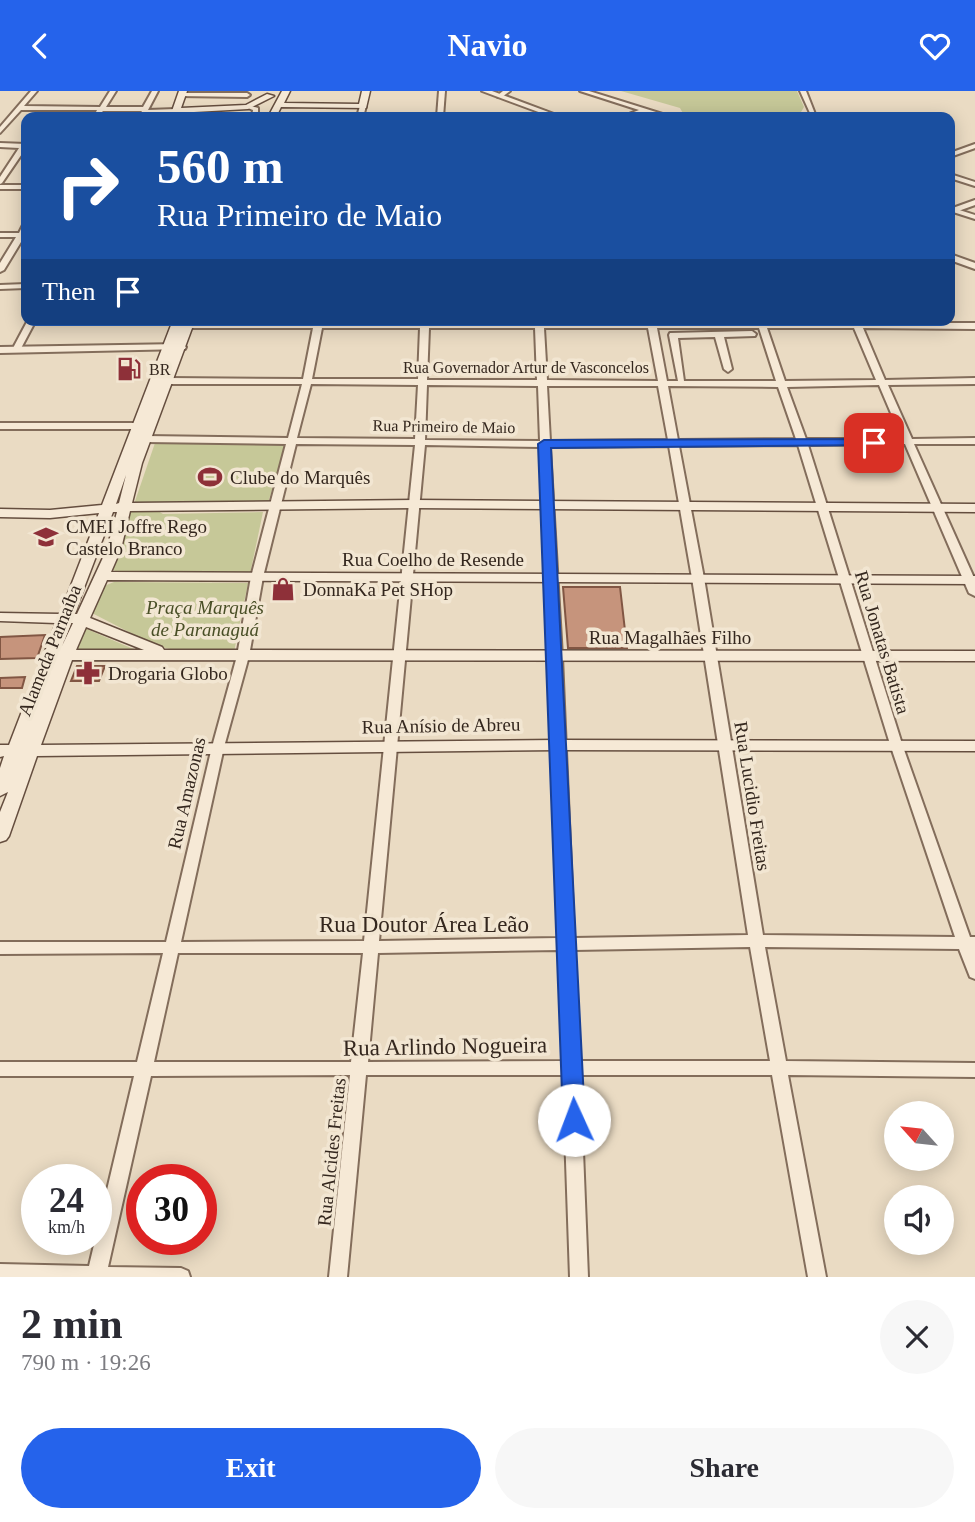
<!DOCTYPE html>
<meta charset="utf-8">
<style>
:root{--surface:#fff;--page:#f7f7f7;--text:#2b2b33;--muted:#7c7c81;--accent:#2563eb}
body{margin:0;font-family:"Times New Roman",serif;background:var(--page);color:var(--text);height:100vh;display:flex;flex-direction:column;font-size:26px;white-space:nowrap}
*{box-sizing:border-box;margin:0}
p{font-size:23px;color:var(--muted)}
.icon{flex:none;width:38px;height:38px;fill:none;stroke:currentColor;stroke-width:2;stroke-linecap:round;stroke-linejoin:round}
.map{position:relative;height:1186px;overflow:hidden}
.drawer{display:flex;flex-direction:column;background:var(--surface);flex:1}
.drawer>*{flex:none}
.hud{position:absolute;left:21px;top:21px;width:934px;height:214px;border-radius:14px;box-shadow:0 4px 18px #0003;background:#1a4fa0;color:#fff;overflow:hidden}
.needle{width:46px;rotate:297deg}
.buttons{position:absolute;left:884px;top:1010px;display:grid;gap:14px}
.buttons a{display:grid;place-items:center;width:70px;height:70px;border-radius:50%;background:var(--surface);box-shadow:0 4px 18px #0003;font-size:35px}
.speed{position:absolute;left:21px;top:1073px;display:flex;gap:14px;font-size:35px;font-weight:700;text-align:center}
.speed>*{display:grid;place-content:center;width:91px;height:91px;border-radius:50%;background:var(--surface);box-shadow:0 4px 18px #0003;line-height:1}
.speed small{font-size:18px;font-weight:400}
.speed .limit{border:10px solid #d22;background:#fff;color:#111}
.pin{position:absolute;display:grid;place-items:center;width:60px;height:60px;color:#fff;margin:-30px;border-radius:14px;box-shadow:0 4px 10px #0006}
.me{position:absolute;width:77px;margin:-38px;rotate:358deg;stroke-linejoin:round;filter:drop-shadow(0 0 5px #0008)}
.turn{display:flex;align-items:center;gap:24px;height:147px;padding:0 21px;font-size:32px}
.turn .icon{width:91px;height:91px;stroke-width:2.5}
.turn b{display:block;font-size:49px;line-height:60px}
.then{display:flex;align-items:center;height:66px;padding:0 21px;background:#0003;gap:14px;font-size:26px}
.round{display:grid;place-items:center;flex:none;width:74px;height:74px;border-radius:37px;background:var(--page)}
.head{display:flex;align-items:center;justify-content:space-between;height:119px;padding:0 21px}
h1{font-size:42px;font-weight:700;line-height:52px}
.cta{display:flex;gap:14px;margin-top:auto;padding:14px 21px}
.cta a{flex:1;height:80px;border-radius:42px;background:var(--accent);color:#fff;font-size:28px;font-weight:700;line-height:80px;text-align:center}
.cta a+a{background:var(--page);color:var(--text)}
header{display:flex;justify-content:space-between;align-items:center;height:91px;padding:0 21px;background:var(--accent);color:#fff;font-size:32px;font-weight:700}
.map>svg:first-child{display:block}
.green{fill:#c6c898}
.building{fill:#c6947c;stroke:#815643;stroke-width:2}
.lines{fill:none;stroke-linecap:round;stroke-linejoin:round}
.minor-casing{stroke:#836d5b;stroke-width:4}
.tertiary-casing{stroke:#836d5b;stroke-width:4}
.secondary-casing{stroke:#654e3f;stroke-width:3}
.minor{fill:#f6e9d6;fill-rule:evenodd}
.tertiary{fill:#f6e9d6;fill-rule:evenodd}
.secondary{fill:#f6e9d6;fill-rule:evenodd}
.route{fill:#2563eb;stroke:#184099;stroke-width:2}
.labels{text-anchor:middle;stroke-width:7;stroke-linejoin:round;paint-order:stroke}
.far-street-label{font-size:16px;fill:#34271e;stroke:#f2e6d2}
.far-poi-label{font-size:16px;fill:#34271e;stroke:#f2e6d2;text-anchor:start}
.poi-label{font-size:19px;fill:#34271e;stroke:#f2e6d2;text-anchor:start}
.street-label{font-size:19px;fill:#34271e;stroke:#f2e6d2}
.park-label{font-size:19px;font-style:italic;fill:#494f26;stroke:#f2e6d2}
.near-street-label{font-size:23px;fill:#34271e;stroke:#f2e6d2}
</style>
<header><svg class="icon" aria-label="back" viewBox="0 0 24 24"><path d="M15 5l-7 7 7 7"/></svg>Navio<svg class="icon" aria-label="heart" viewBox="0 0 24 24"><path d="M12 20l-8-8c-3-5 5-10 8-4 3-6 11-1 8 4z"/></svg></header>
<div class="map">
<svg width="975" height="1186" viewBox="0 0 975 1186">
<rect width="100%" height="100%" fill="#eadbc3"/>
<g class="green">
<path d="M621,0H797L804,16L801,21L793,24L795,26H685L680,17Z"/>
<path d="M155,352L282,353L285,356L268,412L134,413Z"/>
<path d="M158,420L163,423L263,421L250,483L118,481L113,479L126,421Z"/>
<path d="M114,491L248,492L234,561H185L156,555L90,521L104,495Z"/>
<path d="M82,536L138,560H73Z"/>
</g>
<g class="building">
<path d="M563,496H620L627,557H568Z"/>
<path d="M45,544L37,567L0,568V546Z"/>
<path d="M77,575H105L99,590H71Z"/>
<path d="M25,586L22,597H0V587Z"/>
</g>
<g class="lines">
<g class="minor-casing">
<g id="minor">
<path d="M31,0H37L24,15L100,16L110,0H116L106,16H143L152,0H158L148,19L176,18L179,20L176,22L146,23L143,25L140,23L142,20H103L98,25L95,23L97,19H21L0,42V36Z"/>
<path d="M439,0H445L443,26H437Z"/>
<path d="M503,0H510L502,6H498V4Z"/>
<path d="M580,0H589L672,26C663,26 653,21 644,22C636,23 629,26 621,26L639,19Z"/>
<path d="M800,0H806L815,23L810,22Z"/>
<path d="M181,2H247L250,4L247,6L179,5Z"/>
<path d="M363,13L366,15L363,26H357L360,15Z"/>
<path d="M248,14L258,17V26H252L253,19L245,16Z"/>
<path d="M545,20L547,23L539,26H530Z"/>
<path d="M823,24L834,26H820Z"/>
<path d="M0,52L26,53V57L2,92L0,93V86L19,57L0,56Z"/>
<path d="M975,53V57L950,66V62Z"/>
<path d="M950,83L975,91V95L950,87Z"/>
<rect x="0" y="94" width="26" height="4"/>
<path d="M950,116L975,124V128L950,120Z"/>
<path d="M23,134H26V146H24L4,179L0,181V172L16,146H0V142H19Z"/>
<path d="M26,193V197L0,198V194Z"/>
<path d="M28,229H36L19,261H13L12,259Z"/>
<path d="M315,229H323V232H421V229H429V232H535V229H543V232H647V229H655L656,232H757L756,229H764L765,232H852L851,229H859L860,232H975V238L863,237L885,289L975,287V293L888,294L912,348L975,347V353H914L975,489V505L969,502L905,353L808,354L902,653L970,846H975V888L970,886L959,858L765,856L786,970L975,972V986L788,984L826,1186H808L772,984H580L588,1186H570L563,984H366L347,1186H329L350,984L151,985L108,1176L181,1177L188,1180L190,1186H0V1173L89,1175L134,985H0V971H137L163,862L0,863V851H166L212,656L237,565L251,486L286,353L146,351L141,348L146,345L288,347L302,293H168L163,290L168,287L303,288L313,237H189L185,234L189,231L314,232ZM322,237H420L418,288H312ZM429,237H535L537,289H427ZM544,237H648L658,290L547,289ZM657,237H759L776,290H684L678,247L715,246L724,278L728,281L732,278L724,246L755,245L756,243L752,240L670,242L669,244L678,290H667ZM767,237H854L876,289L785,290ZM311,293L418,294L415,348L297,347ZM427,294L538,295L540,350L425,349ZM879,294L902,348H806L787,296ZM547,295H658L668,349L550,350ZM668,295L778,296L796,348L678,349ZM296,353L415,354L364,850L181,851L224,656L249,565L263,486ZM425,354L541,356L550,566L559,847L379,850ZM798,354L890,653L955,846L763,844L704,487L679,355ZM669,355L692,487L748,844L574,847L562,566L550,356ZM750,856L770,970H579L574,859ZM559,859L563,970L368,971L378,862ZM178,862H363L351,971H154Z"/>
<path d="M0,332H139L144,335L139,338H0Z"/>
</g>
</g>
<g class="tertiary-casing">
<g id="tertiary">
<path d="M482,0H492L562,26H552Z"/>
<path d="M975,109V114L950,123V118Z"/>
<path d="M950,163L975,172V178L950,169Z"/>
<path d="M181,253L186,256L185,258L0,262V256Z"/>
</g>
</g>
<g class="secondary-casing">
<g id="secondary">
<path d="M179,0H187L181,17L246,14L267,3L274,5L248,18L176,22L172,20Z"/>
<path d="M282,0H290L284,12L359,13L362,0H370L366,17L281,16L276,26H268Z"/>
<path d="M173,229H184L180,241L184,229H195L142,372L132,412L415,409L975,413V421L415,417L130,420L121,458L111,481L975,485V493L107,489L90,527L162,556L164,559L975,560V570L72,569L41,654L558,649L975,650V660L558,659L37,665L9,745L6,749L0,751V721L8,701L0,705V677L4,665L0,666V654H9L56,532L0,530V522L60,523L99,422L50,427L0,426V418L50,419L102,414ZM126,384L119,412L116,413ZM113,421H117L107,458L77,523H74ZM71,532H73L62,555ZM86,536L144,559H76Z"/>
</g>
</g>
<use href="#minor" class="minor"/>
<use href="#tertiary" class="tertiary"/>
<use href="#secondary" class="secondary"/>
</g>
<path class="route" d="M874,348L880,352L878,354L551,357L585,1029L582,1036L574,1038L566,1036L563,1029L538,353L544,349Z"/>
<defs>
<g id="fuel-bare" transform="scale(1.89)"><path d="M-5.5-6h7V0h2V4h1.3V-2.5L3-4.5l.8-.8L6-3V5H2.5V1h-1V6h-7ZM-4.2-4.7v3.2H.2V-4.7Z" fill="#8e3039" stroke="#f2e6d2" stroke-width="2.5" paint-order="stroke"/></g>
<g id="stadium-bare" transform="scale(1.89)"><path d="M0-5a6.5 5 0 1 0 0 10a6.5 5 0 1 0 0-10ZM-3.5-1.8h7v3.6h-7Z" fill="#8e3039" stroke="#f2e6d2" stroke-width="2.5" paint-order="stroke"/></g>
<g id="school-bare" transform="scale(1.89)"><path d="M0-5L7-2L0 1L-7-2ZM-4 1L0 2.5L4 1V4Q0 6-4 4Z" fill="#8e3039" stroke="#f2e6d2" stroke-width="2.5" paint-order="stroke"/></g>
<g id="shop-bare" transform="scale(1.89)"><path d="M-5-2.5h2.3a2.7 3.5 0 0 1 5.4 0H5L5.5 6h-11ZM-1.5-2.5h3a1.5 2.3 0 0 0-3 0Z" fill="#8e3039" stroke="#f2e6d2" stroke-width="2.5" paint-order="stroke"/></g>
<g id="pharmacy-bare" transform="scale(1.89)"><path d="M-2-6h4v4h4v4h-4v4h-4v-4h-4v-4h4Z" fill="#8e3039" stroke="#f2e6d2" stroke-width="2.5" paint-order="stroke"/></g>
</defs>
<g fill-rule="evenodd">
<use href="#fuel-bare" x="129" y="278"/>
<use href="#stadium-bare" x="210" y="386"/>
<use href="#school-bare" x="46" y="446"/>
<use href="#shop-bare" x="283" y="498"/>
<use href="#pharmacy-bare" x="88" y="582"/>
</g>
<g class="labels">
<g class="far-street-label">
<text x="526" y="282">Rua Governador Artur de Vasconcelos</text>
<text transform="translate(444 335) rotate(1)" y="6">Rua Primeiro de Maio</text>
</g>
<g class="far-poi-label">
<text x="149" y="284">BR</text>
</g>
<g class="poi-label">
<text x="230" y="393">Clube do Marquês</text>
<text x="66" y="442">CMEI Joffre Rego<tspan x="66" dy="22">Castelo Branco</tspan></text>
<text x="303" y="505">DonnaKa Pet SHop</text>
<text x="108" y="589">Drogaria Globo</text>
</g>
<g class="street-label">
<text x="433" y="475">Rua Coelho de Resende</text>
<text x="670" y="553">Rua Magalhães Filho</text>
<text transform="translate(883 551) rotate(73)" y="7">Rua Jonatas Batista</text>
<text transform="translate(49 559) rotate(-68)" y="7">Alameda Parnaíba</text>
<text transform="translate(441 634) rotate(-1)" y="7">Rua Anísio de Abreu</text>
<text transform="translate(186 702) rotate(-77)" y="7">Rua Amazonas</text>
<text transform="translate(753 705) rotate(81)" y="7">Rua Lucidio Freitas</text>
<text transform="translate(331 1061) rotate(-84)" y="7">Rua Alcides Freitas</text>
</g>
<g class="park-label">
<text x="205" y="523">Praça Marquês<tspan x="205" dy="22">de Paranaguá</tspan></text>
</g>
<g class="near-street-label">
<text x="424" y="841">Rua Doutor Área Leão</text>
<text transform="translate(445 955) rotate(-1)" y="8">Rua Arlindo Nogueira</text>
</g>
</g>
</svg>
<div class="buttons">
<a><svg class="needle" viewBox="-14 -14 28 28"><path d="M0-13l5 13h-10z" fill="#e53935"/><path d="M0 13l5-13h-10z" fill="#7c7c81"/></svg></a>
<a><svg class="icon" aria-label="sound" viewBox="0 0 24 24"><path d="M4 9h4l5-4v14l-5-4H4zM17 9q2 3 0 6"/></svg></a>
</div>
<div class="speed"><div>24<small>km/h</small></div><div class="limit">30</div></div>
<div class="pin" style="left:874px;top:352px;background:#d93025"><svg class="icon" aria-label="arrive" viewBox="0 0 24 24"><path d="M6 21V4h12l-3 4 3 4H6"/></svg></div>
<svg class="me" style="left:574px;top:1029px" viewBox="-20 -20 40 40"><circle r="19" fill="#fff"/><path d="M0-13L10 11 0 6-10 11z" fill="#2563eb"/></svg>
<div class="hud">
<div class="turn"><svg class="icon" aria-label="right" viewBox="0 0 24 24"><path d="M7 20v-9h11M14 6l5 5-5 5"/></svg><div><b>560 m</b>Rua Primeiro de Maio</div></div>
<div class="then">Then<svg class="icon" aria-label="arrive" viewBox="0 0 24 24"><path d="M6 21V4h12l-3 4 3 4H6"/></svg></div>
</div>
</div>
<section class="drawer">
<div class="head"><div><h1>2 min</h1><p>790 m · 19:26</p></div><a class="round"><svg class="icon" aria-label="close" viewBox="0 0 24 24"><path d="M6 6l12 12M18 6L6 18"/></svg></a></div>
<div class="cta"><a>Exit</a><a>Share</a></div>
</section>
